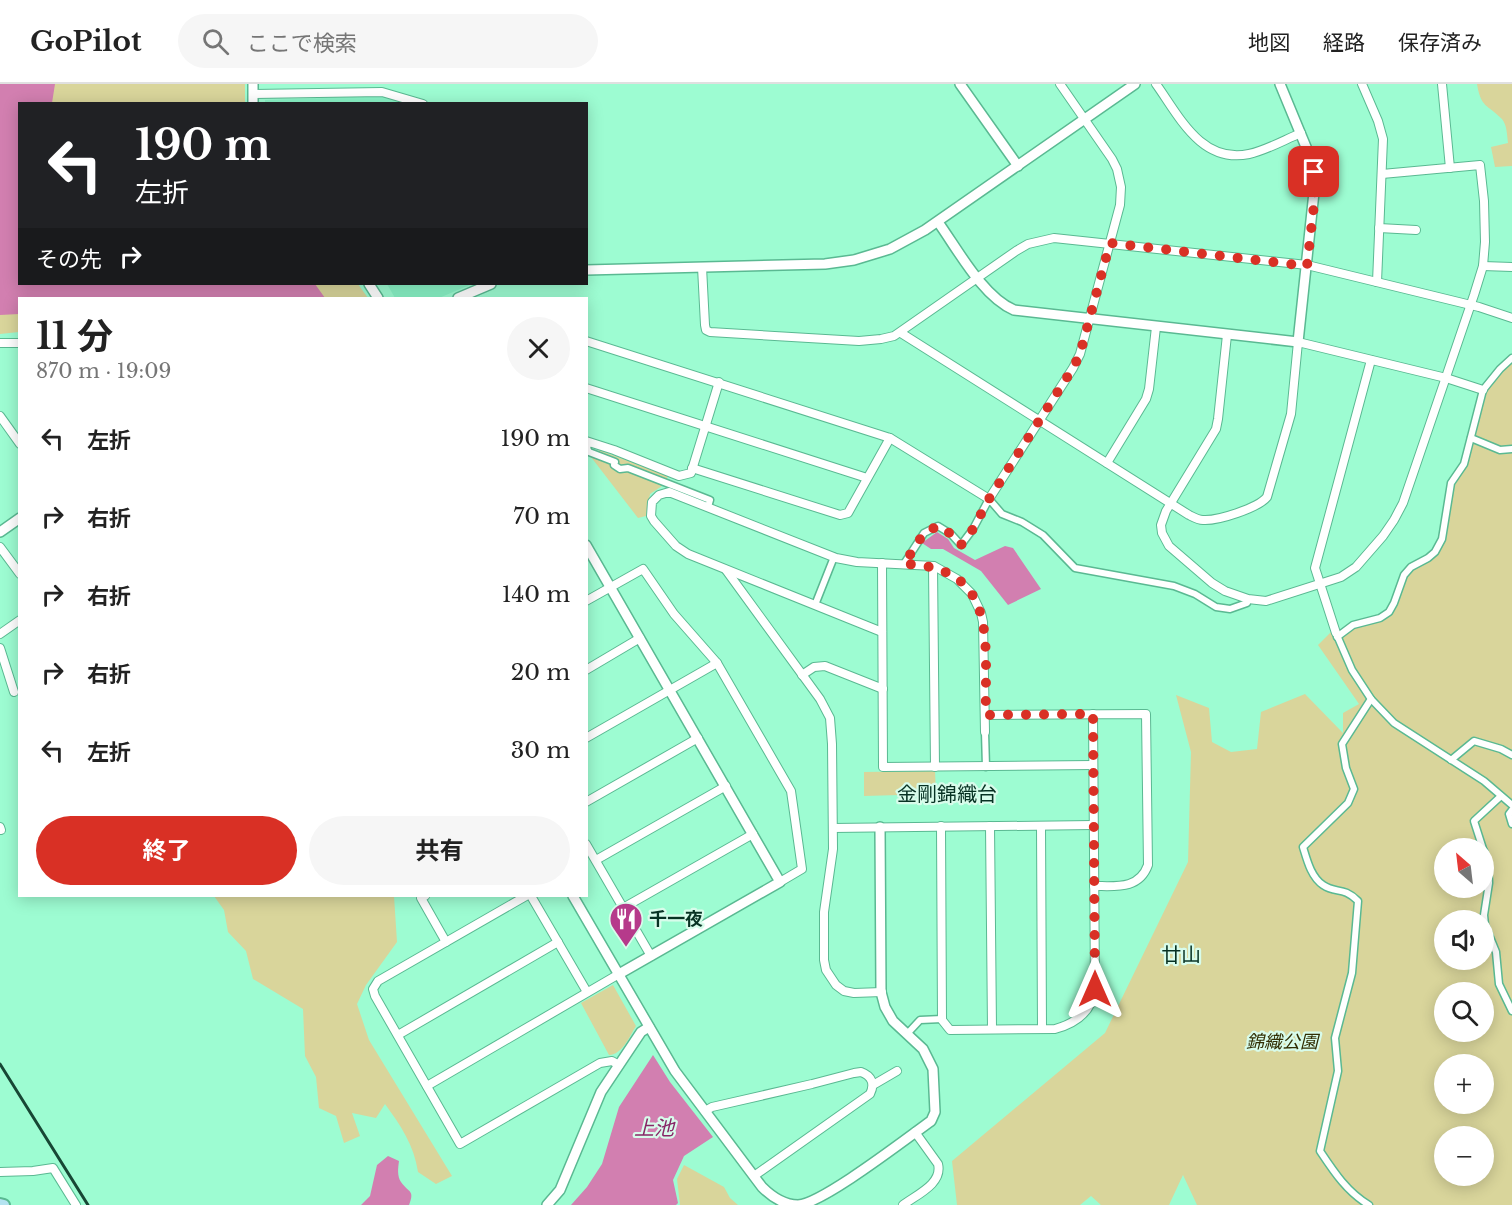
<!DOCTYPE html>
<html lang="ja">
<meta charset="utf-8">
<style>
:root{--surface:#fff;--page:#f6f6f6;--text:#222;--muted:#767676;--line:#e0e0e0;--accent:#d93025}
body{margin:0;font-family:"Libre Baskerville","Noto Sans JP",serif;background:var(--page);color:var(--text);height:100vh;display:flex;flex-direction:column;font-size:22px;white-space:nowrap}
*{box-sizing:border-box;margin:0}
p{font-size:20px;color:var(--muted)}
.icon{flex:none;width:33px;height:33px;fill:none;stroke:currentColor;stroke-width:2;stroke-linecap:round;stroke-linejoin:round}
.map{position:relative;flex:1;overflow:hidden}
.side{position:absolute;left:18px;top:213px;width:570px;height:600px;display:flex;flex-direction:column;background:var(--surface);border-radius:0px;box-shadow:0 3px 15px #0003}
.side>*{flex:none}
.hud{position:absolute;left:18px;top:18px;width:570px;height:183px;border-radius:0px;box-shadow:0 3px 15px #0003;background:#202124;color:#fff;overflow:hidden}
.needle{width:39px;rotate:332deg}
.controls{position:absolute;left:1434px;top:754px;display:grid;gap:12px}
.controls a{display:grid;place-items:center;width:60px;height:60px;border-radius:50%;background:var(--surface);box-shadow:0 3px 15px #0003;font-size:30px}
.pin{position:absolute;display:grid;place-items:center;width:51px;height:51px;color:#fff;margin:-26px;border-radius:12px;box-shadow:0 3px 9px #0006}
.me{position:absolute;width:66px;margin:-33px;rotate:0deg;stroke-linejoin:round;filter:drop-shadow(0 0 4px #0008)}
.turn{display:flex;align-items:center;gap:21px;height:126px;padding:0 18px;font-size:27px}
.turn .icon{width:78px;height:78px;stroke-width:2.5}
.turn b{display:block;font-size:42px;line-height:51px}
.then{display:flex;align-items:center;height:57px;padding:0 18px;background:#0003;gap:12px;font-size:22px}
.round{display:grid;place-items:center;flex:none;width:63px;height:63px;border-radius:32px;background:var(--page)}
.summary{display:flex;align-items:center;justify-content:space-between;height:102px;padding:0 18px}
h1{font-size:36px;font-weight:700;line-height:45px}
.action{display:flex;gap:12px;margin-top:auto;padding:12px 18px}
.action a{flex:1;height:69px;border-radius:36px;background:var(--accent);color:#fff;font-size:24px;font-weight:700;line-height:69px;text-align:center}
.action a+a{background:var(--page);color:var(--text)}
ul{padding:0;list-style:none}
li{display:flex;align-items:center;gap:18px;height:78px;padding:0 18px}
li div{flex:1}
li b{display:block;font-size:22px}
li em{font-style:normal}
header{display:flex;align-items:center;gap:36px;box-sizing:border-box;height:84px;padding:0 30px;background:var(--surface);border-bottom:2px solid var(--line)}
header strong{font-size:28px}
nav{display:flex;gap:33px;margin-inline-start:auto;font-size:21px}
.search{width:420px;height:54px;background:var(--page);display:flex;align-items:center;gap:15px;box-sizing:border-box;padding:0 21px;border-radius:33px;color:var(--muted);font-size:22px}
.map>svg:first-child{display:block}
.built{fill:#89f3c6}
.green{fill:#d9d59b;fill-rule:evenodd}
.water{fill:#d27fb0}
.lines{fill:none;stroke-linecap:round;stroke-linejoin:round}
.pedestrian-casing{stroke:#5ab992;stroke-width:9}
.minor-casing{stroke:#5ab992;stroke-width:10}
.tertiary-casing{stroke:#5ab992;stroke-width:12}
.secondary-casing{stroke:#5ab992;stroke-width:14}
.pedestrian{stroke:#fff;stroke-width:6}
.minor{stroke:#fff;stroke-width:8}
.tertiary{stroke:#fff;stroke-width:9}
.secondary{stroke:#b4e3f0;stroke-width:10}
.rail{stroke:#174735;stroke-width:3}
.route{stroke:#d93025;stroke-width:10;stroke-dasharray:0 18}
.labels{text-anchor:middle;stroke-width:4.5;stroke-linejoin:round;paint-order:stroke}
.poi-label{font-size:18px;font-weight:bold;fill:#073223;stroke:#d8fceb;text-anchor:start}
.park-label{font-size:18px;font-style:italic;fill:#312e03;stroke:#d8fceb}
.neighbourhood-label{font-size:20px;fill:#073223;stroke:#d8fceb}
.water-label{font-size:20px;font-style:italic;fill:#882767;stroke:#d8fceb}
</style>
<header>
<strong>GoPilot</strong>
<div class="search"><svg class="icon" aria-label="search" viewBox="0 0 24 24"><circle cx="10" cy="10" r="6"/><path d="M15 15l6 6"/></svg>ここで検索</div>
<nav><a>地図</a><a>経路</a><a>保存済み</a></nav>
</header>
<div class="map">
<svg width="1512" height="1121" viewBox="0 0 1512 1121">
<rect width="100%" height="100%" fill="#9dfcd2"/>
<g class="built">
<path d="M382,12L410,19L265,20V16Z"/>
<path d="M387,200H472L439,214H395Z"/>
</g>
<g class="green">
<path d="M0,0H245V19L20,20V200H358L368,214H20L19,248L0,250Z"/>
<path d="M1477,0H1512V82L1495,83L1491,63L1508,59C1507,51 1507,41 1502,35C1487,20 1481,24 1477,0Z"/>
<path d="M1512,274V1121H1197L1183,1091L1169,1121H1101L1091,1112L1080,1121H957L952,1077L1105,949L1188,778L1191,668L1176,611L1209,624L1212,658L1231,668L1257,665L1261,628L1305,610L1343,649V629L1359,620L1318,561L1332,547L1337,552L1353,541L1389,528L1404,491L1428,474L1439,461L1451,399L1459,388L1483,306ZM1444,765H1484V804H1444ZM1444,837H1484V876H1444ZM1444,909H1484V948H1444ZM1444,981H1484V1020H1444ZM1444,1053H1484V1092H1444Z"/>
<path d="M599,366L668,392L665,400L650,410L646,432L638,434L591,373Z"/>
<path d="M935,687L936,710L864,712V688Z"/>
<path d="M214,812H394L397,858L366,901L357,920L369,956L452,1092L436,1100L418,1088C414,1061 401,1042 385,1020L376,1034L352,1029L360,1052L344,1059L336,1032L319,1024L316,993L305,972L303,925L253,895L246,867L228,848L224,826Z"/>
<path d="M613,901L636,942C629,953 623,970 609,971L581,919Z"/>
<path d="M684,1081L724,1103L730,1114L738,1121H680L677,1095Z"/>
</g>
<g class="water">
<path d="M0,0H55L52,19L20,20V200H315L325,214H20L19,230L0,231Z"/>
<path d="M937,448L948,455L954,464L975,476L1005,462L1013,464L1041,505L1008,521L981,487L943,465H931L922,459Z"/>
<path d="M653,971L670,998L713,1053L684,1072L673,1096L678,1119L676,1121H571L587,1103L602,1080L619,1023Z"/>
<path d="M388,1072L399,1077C398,1084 397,1092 401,1098C409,1109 415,1106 409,1121H361L370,1112L377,1081Z"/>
</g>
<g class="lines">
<g class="pedestrian-casing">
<g id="pedestrian">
<path d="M1471,354L1500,366L1512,365"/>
<path d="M589,358L587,364L589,368L615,378L614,381L620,385L628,384L710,416L708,423"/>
<path d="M904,480L924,449L938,442L951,450L961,461L973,445L989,415L1002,430L1022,438L1043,451L1075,484L1174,502L1195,510L1216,523L1230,525L1247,519L1248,515"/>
<path d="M815,521L834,473"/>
<path d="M1336,549L1352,586L1371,615L1394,639L1484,697L1512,721"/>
<path d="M1337,553L1353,541L1380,534L1389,528L1394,519L1404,491L1411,483L1428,474L1435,468L1442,455L1451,399L1464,380L1483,306L1500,285L1512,274"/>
<path d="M985,648L986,683"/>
<path d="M1451,676L1474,657L1501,665L1512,671"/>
<path d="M1512,726L1509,730L1512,740"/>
<path d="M1483,765L1474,737L1501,712"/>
<path d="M1484,767L1488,779L1489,799L1484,831L1485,841L1496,868L1499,900L1512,927"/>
<path d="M907,950L920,936L942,935"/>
<path d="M1369,1121C1347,1108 1334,1088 1320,1067L1338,987L1335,954L1352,889L1358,817C1343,802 1336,810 1323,801C1311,793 1307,776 1303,763L1348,719L1354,705L1346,684L1342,660L1371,615"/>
</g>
</g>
<g class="minor-casing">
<g id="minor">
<path d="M1156,0C1179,32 1201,80 1249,70C1267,66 1284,56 1301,49"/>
<path d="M1362,0L1378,37L1383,55L1377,198"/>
<path d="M1442,0L1450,84"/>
<path d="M253,10L382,8L423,20"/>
<path d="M1379,144L1416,146"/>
<path d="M1483,182L1512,183"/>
<path d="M702,183L705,241L706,246L710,248L859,257L881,255L894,252L1016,167L1028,160L1054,154L1307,181L1479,223L1512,234"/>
<path d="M901,249L1189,431C1193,433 1198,436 1203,436C1218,437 1258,424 1267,413L1291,330L1298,258L1446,294L1483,306"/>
<path d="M1227,251L1218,335L1216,345L1166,427L1161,441L1162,449L1169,462L1212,499L1225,507L1248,515L1266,517L1341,493L1356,483L1383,452L1394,436L1403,419L1474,211L1483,182L1485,158L1484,117L1480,81L1382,90"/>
<path d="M586,257L890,354L989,415L1073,284L1080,270L1120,121L1121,103L1117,85L1112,75L1060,0"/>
<path d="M0,259H20"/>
<path d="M586,304L867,394"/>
<path d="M0,332L20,360"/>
<path d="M586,357L614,366L679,392L691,389L719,298"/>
<path d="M1107,379L1146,315L1149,305L1156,243"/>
<path d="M692,384L840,431L848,429L890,354"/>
<path d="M0,463L20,490"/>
<path d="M882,479L883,683L1093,681"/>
<path d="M933,482L935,683"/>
<path d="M726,486L820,615L830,634L832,660L833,765L824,828V876L826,886L836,901L844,907L854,909L882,908"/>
<path d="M586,517L643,485L674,530L717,579L791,707L802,785L780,798"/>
<path d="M882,548L688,470L676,462L654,437L651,432L652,418L659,411L669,408L836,474L857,478L934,482L957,495L972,510L981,529L983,538L985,648"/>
<path d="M1336,549L1315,484L1371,276"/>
<path d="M0,550L20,536"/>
<path d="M0,564L14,608"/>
<path d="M586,586L640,554"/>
<path d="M802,591L814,583L825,582L883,605"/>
<path d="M985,631L1146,630L1148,781C1139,806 1115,802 1094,802"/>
<path d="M586,654L717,579"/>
<path d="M586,718L698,654"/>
<path d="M941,742L942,936L950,946L1055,945C1077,939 1092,927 1095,905L1093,630"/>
<path d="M990,742L992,945"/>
<path d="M1041,742L1042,945"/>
<path d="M0,743L1,746"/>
<path d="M833,744L1093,741"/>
<path d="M586,760L651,872"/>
<path d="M596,776L726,702"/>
<path d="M425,812L421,814L446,858"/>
<path d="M526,812L378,897L373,905L375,912L460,1060L600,979L612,977L619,981"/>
<path d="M531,812L587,908"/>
<path d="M623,824L753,750"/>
<path d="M398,951L558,858"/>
<path d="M873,1001L897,987"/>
<path d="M427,1002L619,890"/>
<path d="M705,1027L712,1023L812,1000L854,989L861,988C872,992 875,1000 870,1010L754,1092"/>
<path d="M0,1088L33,1087L53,1084L76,1121"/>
<path d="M903,1121C916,1111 943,1100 938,1080L915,1048"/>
</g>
</g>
<g class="tertiary-casing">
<g id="tertiary">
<path d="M253,0V20"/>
<path d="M960,0L1018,82"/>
<path d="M938,138C958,166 983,213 1014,226L1298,258L1315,99L1311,75L1280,0"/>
<path d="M586,186L825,180L854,176L890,165L925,146L1135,0"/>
<path d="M369,200L378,214"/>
<path d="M458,214L491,200"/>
<path d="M0,448L20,434"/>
<path d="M586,461L780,798L619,890"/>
<path d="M573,812L675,987L762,1103C772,1113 783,1121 798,1121C822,1120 907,1054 931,1037L935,1028L933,985L923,965L893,937L885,923L881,908L880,743"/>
<path d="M547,1121L560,1106L601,1008L641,948L649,943"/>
</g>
</g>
<g class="secondary-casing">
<path id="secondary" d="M0,1120L4,1121"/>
</g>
<use href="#pedestrian" class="pedestrian"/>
<use href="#minor" class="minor"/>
<use href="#tertiary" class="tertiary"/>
<use href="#secondary" class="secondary"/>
<path class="rail" d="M0,980L88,1121"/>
</g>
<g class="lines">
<path class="route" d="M1095,905L1093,630L986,631C984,560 1001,483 904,480L924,449L938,442L951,450L961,461L973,445L989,415L1073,284L1080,270L1110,159L1307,182L1315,112L1314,88"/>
</g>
<defs>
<g id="restaurant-pin" transform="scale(1.725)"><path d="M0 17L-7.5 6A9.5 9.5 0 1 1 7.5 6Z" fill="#b63a8b" stroke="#d8fceb"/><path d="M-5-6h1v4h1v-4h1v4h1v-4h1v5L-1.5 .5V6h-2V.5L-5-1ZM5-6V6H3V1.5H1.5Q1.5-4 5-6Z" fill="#fff"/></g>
</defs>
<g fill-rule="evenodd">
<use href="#restaurant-pin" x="626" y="835"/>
</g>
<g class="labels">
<g class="poi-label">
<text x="649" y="841">千一夜</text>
</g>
<g class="park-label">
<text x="1282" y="964">錦織公園</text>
</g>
<g class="neighbourhood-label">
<text x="947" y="717">金剛錦織台</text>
<text x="1181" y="878">廿山</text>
</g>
<g class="water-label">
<text x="654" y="1051">上池</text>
</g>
</g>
</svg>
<div class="controls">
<a><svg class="needle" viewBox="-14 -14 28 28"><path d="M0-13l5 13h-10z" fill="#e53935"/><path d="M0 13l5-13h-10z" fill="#767676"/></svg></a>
<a><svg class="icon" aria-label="sound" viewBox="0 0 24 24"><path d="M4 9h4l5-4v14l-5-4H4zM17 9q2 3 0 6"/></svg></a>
<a><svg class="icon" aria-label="search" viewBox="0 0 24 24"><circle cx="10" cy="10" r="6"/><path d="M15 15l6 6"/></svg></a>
<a>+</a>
<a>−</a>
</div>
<div class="pin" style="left:1314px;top:88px;background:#d93025"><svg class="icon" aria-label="arrive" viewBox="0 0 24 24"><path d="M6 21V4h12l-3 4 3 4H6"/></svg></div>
<svg class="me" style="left:1095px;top:905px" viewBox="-20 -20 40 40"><path d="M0-17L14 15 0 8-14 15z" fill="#d93025" stroke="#fff" stroke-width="4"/></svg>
<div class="hud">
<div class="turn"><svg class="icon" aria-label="left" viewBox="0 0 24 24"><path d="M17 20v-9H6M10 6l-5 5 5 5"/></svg><div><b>190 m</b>左折</div></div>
<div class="then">その先<svg class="icon" aria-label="right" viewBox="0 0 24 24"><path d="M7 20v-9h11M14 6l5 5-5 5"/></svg></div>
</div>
<section class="side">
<div class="summary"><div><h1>11 分</h1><p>870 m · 19:09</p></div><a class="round"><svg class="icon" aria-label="close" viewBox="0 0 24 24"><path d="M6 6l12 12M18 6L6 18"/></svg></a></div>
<ul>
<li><svg class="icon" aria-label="left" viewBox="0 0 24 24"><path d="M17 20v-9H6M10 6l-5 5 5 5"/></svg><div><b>左折</b></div><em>190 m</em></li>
<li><svg class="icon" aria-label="right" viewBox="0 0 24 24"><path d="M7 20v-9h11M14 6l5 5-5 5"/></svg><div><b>右折</b></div><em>70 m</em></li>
<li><svg class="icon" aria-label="right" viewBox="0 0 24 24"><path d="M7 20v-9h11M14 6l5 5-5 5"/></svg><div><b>右折</b></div><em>140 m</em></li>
<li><svg class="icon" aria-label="right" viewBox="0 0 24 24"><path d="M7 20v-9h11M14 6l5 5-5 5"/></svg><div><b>右折</b></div><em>20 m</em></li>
<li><svg class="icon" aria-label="left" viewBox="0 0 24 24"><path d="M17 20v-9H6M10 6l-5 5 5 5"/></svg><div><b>左折</b></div><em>30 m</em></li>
</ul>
<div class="action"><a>終了</a><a>共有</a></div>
</section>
</div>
